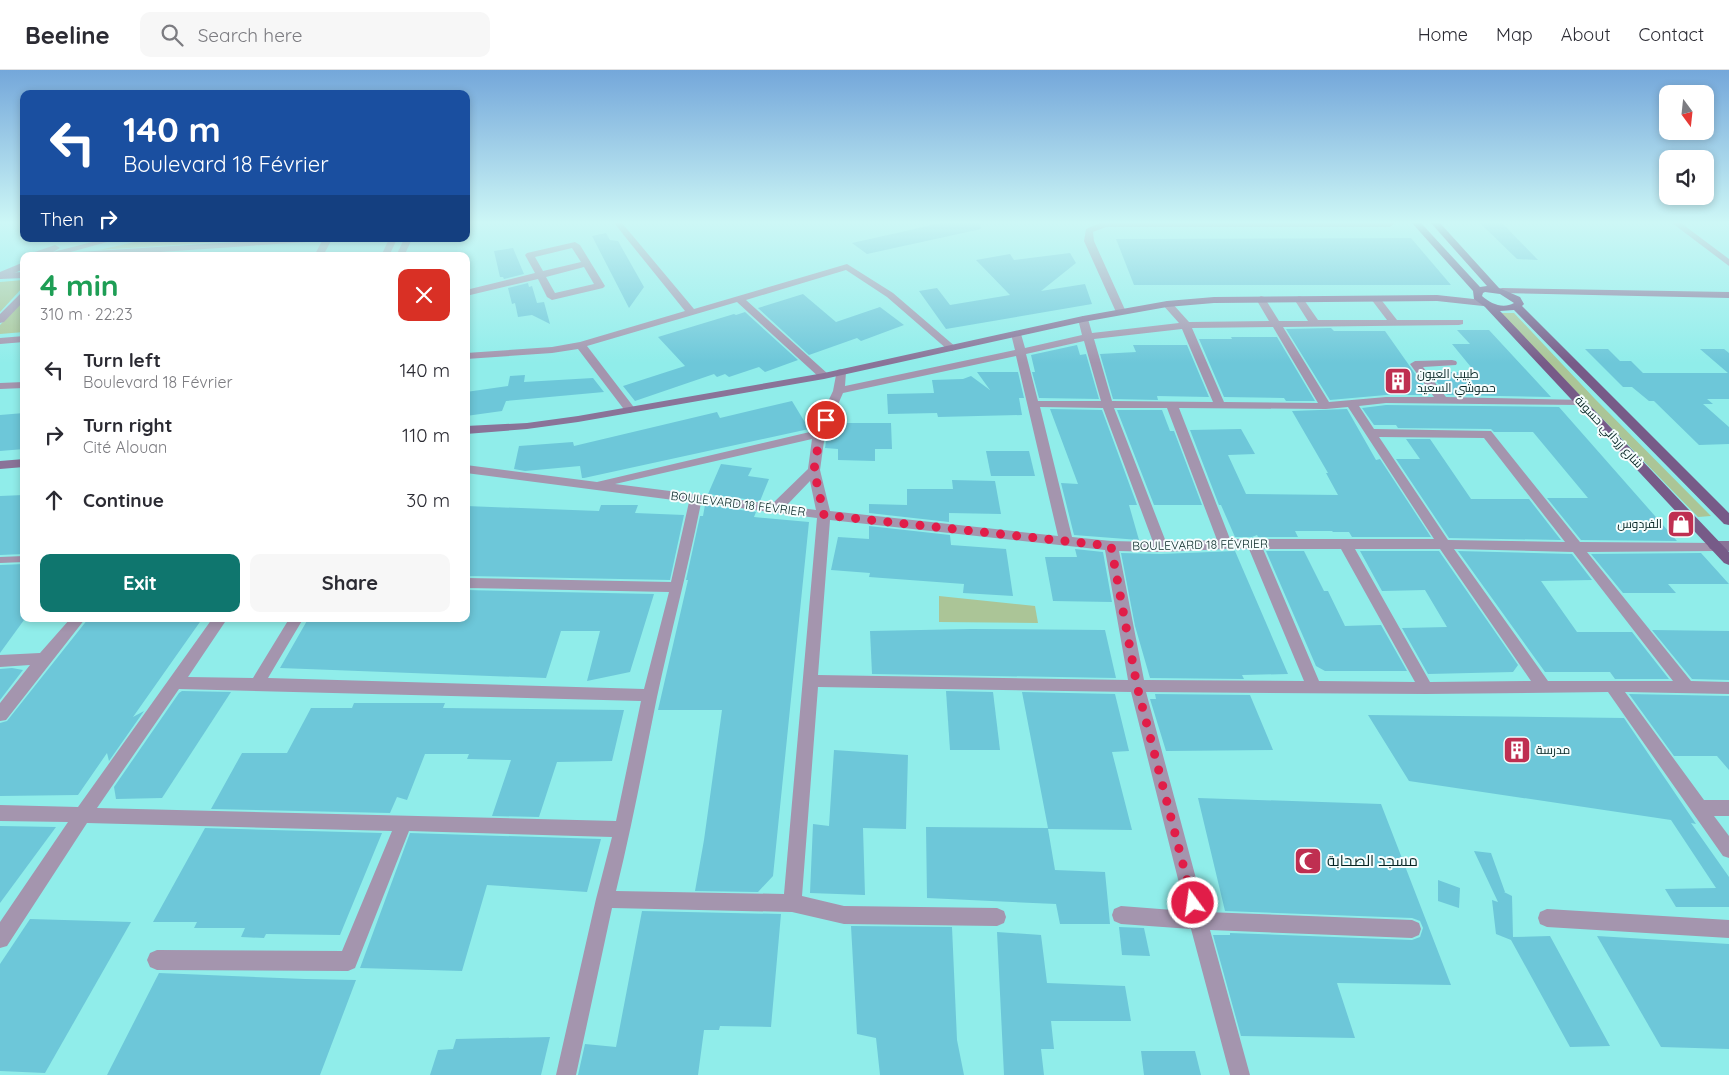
<!DOCTYPE html>
<meta charset="utf-8">
<style>
:root{--surface:#fff;--page:#f7f7f7;--text:#2b2b33;--muted:#7c7c81;--line:#e1e1e2;--accent:#0f766e}
body{margin:0;font-family:Quicksand,Cairo,sans-serif;background:var(--page);color:var(--text);height:100vh;display:flex;flex-direction:column;font-size:19px;white-space:nowrap}
*{box-sizing:border-box;margin:0}
p{font-size:16px;color:var(--muted)}
.icon{flex:none;width:28px;height:28px;fill:none;stroke:currentColor;stroke-width:2;stroke-linecap:round;stroke-linejoin:round}
.map{position:relative;flex:1;overflow:hidden}
.side{position:absolute;left:20px;top:182px;width:450px;height:370px;display:flex;flex-direction:column;background:var(--surface);border-radius:10px;box-shadow:0 2px 8px #0003}
.side>*{flex:none}
.top-card{position:absolute;left:20px;top:20px;width:450px;height:152px;border-radius:10px;box-shadow:0 2px 8px #0003;background:#1a4fa0;color:#fff;overflow:hidden}
.needle{width:32px;rotate:165deg}
.buttons{position:absolute;left:1659px;top:15px;display:grid;gap:10px}
.buttons a{display:grid;place-items:center;width:55px;height:55px;border-radius:10px;background:var(--surface);box-shadow:0 2px 8px #0003;font-size:25px}
.pin{position:absolute;display:grid;place-items:center;width:42px;height:42px;color:#fff;margin:-21px;border:2px solid #fff;border-radius:50%;box-shadow:0 1px 5px #0007}
.me{position:absolute;width:55px;margin:-28px;rotate:346deg;stroke-linejoin:round;filter:drop-shadow(0 0 4px #0008)}
.turn{display:flex;align-items:center;gap:18px;height:105px;padding:0 20px;font-size:22px}
.turn .icon{width:65px;height:65px;stroke-width:2.5}
.turn b{display:block;font-size:35px;line-height:42px}
.then{display:flex;align-items:center;height:48px;padding:0 20px;background:#0003;gap:10px;font-size:19px}
.round{display:grid;place-items:center;flex:none;width:52px;height:52px;border-radius:10px;background:var(--page)}
.overview{display:flex;align-items:center;justify-content:space-between;height:85px;padding:0 20px}
h1{font-size:30px;font-weight:700;line-height:38px;color:#1e9e55}
.button{display:flex;gap:10px;margin-top:auto;padding:10px 20px}
.button a{flex:1;height:58px;border-radius:10px;background:var(--accent);color:#fff;font-size:20px;font-weight:700;line-height:58px;text-align:center}
.button a+a{background:var(--page);color:var(--text)}
ul{padding:0;list-style:none}
li{display:flex;align-items:center;gap:15px;height:65px;padding:0 20px}
li div{flex:1}
li b{display:block;font-size:19px}
li em{font-style:normal}
header{display:flex;align-items:center;gap:30px;box-sizing:border-box;height:70px;padding:0 25px;background:var(--surface);border-bottom:1px solid var(--line)}
header strong{font-size:24px}
nav{display:flex;gap:28px;margin-inline-start:auto;font-size:18px}
.search{width:350px;height:45px;background:var(--page);display:flex;align-items:center;gap:12px;box-sizing:border-box;padding:0 18px;border-radius:10px;color:var(--muted);font-size:19px}
.map>svg:first-child{display:block}
.green{fill:#abc597}
.building{fill:#6dc7d9}
.lines{fill:none;stroke-linecap:round;stroke-linejoin:round}
.service{fill:#a495ae;fill-rule:evenodd}
.minor{fill:#a495ae;fill-rule:evenodd}
.tertiary{fill:#a495ae;fill-rule:evenodd}
.secondary{fill:#8a7398;fill-rule:evenodd}
.primary{fill:#775b88;fill-rule:evenodd}
.route{stroke:#e11d48;stroke-width:9;stroke-dasharray:0 16.2}
.labels{text-anchor:middle;stroke-width:4;stroke-linejoin:round;paint-order:stroke}
.poi-label{font-size:12px;fill:#052423;stroke:#f5fdfd;text-anchor:start}
.street-label{font-size:12px;fill:#052423;stroke:#f5fdfd}
.near-poi-label{font-size:15px;fill:#052423;stroke:#f5fdfd;text-anchor:start}
</style>
<header>
<strong>Beeline</strong>
<div class="search"><svg class="icon" aria-label="search" viewBox="0 0 24 24"><circle cx="10" cy="10" r="6"/><path d="M15 15l6 6"/></svg>Search here</div>
<nav><a>Home</a><a>Map</a><a>About</a><a>Contact</a></nav>
</header>
<div class="map">
<svg width="1729" height="1005" viewBox="0 0 1729 1005">
<rect width="100%" height="100%" fill="#90edea"/>
<g class="green">
<path d="M148,169H221L218,172L99,180Z"/>
<path d="M24,210V216L0,242V212Z"/>
<path d="M24,229V262L0,264V255Z"/>
<path d="M1500,243H1514L1595,329L1711,446L1698,447Z"/>
<path d="M939,526L1035,536L1038,553L939,552Z"/>
</g>
<g class="building">
<path d="M941,153H980L981,159L867,184L852,173Z"/>
<path d="M1480,153H1502L1538,190L1517,189Z"/>
<path d="M606,163L610,170L618,171L644,217L629,238L592,166Z"/>
<path d="M1411,168L1451,215H1134L1116,169Z"/>
<path d="M513,178L524,204L504,209L503,207H500L494,181Z"/>
<path d="M1070,183L1076,193L1041,221L1085,214L1092,234L946,259L919,221L937,218L950,235L1010,225L976,190L1010,184L1014,190Z"/>
<path d="M528,213L529,217L532,216L537,233L544,232L550,254L532,245L518,247L515,233L512,234L508,218Z"/>
<path d="M803,224L836,252L880,237L904,255L861,271L857,268L809,285L758,238Z"/>
<path d="M745,242L798,290L765,302L759,297L729,307L725,304L717,307L714,304L635,331L623,316L685,296L658,267L734,244L736,245Z"/>
<path d="M1331,258L1334,261H1385L1430,325H1386L1330,330L1286,259Z"/>
<path d="M1457,260H1489L1551,327L1447,325L1429,302H1475L1452,274H1470Z"/>
<path d="M1231,267H1277L1315,331H1286L1284,328L1224,327L1199,269H1232Z"/>
<path d="M1077,275L1080,285L1086,284L1099,329L1039,328L1032,302H1035L1031,285Z"/>
<path d="M1133,275H1187L1209,327L1157,326L1158,330L1113,329L1100,284L1136,282Z"/>
<path d="M1585,279H1608L1620,291H1631L1643,303H1728L1700,279H1724L1729,283V329H1707L1713,334H1703L1729,357V374L1699,375L1654,331H1649L1632,317H1623Z"/>
<path d="M977,302H1018L1024,328H1019L1022,345L938,347L937,343L888,344L887,324L934,323L932,310L963,309L971,306L990,320Z"/>
<path d="M525,305L524,312L593,308L604,322L506,331L502,341L466,346V322L508,316L510,306Z"/>
<path d="M792,331L809,359L584,408H582L580,396L525,401L514,399L519,376L573,372L574,376L717,342L720,348Z"/>
<path d="M1386,335L1559,337L1677,471L1581,470L1547,428H1588L1533,362H1494L1491,359L1398,358L1396,355H1374L1362,338Z"/>
<path d="M1050,339L1102,340L1137,435H1129L1139,470L1074,465L1061,413L1078,414Z"/>
<path d="M1347,339L1376,390L1380,389L1431,467H1352L1349,462H1333L1332,461H1295L1298,467H1258L1257,465L1252,467H1235L1221,435H1219L1190,360L1241,359L1255,384L1228,385L1246,424L1338,425L1326,403H1328L1292,341Z"/>
<path d="M1117,340H1162L1170,361H1174L1202,435H1154Z"/>
<path d="M24,343V379L0,381V345Z"/>
<path d="M832,353H891L892,379H875V391L838,390V379L825,378L827,365Z"/>
<path d="M1406,369H1430L1471,429H1529L1561,470L1449,468L1396,389H1420Z"/>
<path d="M986,381H1029L1035,406H991Z"/>
<path d="M721,394L752,398L748,406L769,409L760,431L708,424Z"/>
<path d="M952,410L995,411L1001,444L949,443V452L869,443V434L907,435V419H953Z"/>
<path d="M24,425V484L0,485V426Z"/>
<path d="M601,435H638L635,443L684,445L670,510L466,506V436L599,441Z"/>
<path d="M705,435L756,442L754,447L809,452L773,806L758,822L695,821L704,770L722,640H658L688,510H686L700,446H703Z"/>
<path d="M869,456L950,465L951,475L1006,479L1013,526L963,523L964,514L869,507L870,503L831,500L838,467L869,469Z"/>
<path d="M1075,479L1103,482L1112,532L1053,531L1045,487H1077Z"/>
<path d="M1235,481L1288,604L1242,605L1244,609L1150,608L1135,556L1121,483L1161,484Z"/>
<path d="M1266,481H1304L1324,521H1328L1345,556L1381,555L1407,601H1325L1316,596Z"/>
<path d="M1360,481H1439L1518,595L1513,602L1428,604L1402,558L1447,557L1425,520L1382,521Z"/>
<path d="M1458,481L1572,484L1592,510L1541,511L1577,562H1632L1669,609H1615L1610,602H1545Z"/>
<path d="M1701,483L1729,514H1668L1676,523H1623L1591,484Z"/>
<path d="M24,494V550L0,583V495Z"/>
<path d="M466,520L654,524L630,602L587,611L600,561H561L546,608L280,598L308,549H466Z"/>
<path d="M88,549H202L133,647L144,641L109,691L107,683L78,725L0,726V653L7,651Z"/>
<path d="M971,559L1105,560L1116,608L872,604L870,561Z"/>
<path d="M1652,560L1729,561V610L1692,609Z"/>
<path d="M12,598L23,600L0,630V599Z"/>
<path d="M182,621L231,622L162,728L116,729L114,717L179,623Z"/>
<path d="M946,621L993,622L1000,680H950Z"/>
<path d="M1022,622L1115,624L1129,681L1112,682L1132,760L1048,759L1055,800L1105,802L1110,854H1060L1056,834L927,828L926,757L1048,758Z"/>
<path d="M1155,624L1250,625L1273,680L1166,681L1150,629H1156Z"/>
<path d="M1629,624L1729,626V700L1717,686H1674Z"/>
<path d="M354,633H445L443,638L624,640L612,691L557,692L539,747L492,746L511,690L467,689L469,684H425L407,730L397,727L390,743L211,739L242,683H287L311,638H352Z"/>
<path d="M1368,645L1624,648L1696,754L1691,753L1729,807V837H1676L1665,819L1716,818L1671,750L1409,711Z"/>
<path d="M834,680L908,685L906,759L863,758L865,825L810,823L813,754L829,756Z"/>
<path d="M1198,728L1381,734L1451,915L1337,913L1355,968L1241,966L1213,865H1230V863L1412,870L1420,867L1423,858L1420,851L1412,848L1225,841Z"/>
<path d="M0,756L56,757L0,833Z"/>
<path d="M205,758L382,763L340,865L266,864L264,868L241,867L245,858H194L197,852H153Z"/>
<path d="M410,763L601,769L587,822L487,815L462,901L360,898Z"/>
<path d="M1474,781L1491,783L1505,822H1504L1512,826L1513,867L1550,866L1610,976L1570,977L1511,870L1496,864L1492,830L1498,832Z"/>
<path d="M1438,810L1460,818L1459,838L1438,831Z"/>
<path d="M642,841L781,844L771,957L720,956L719,960H704L698,1005H578L585,974L616,977Z"/>
<path d="M30,849L131,852L45,1003L0,1001V894Z"/>
<path d="M851,856L952,857L957,970L964,1005H880L876,968L857,964Z"/>
<path d="M1119,857L1144,858L1150,886L1122,885Z"/>
<path d="M997,862L1041,865L1047,913L1125,916L1131,951H1051L1054,979H1041L1044,1005H1004Z"/>
<path d="M1597,866L1729,874V979L1661,977Z"/>
<path d="M159,903L305,909L356,910L320,1005H107Z"/>
<path d="M550,967L541,1005H430L438,980L453,979L456,969Z"/>
<path d="M1141,981H1195L1201,1005H1144Z"/>
</g>
<g class="lines">
<path class="service" d="M24,486V492L0,493V487Z"/>
<g class="minor">
<path d="M614,153H622L694,239L847,194L893,223L957,278L952,281L948,280L887,227L846,200L746,230L828,304L829,306L828,308H820L737,232L587,276L636,340L630,343L626,342L578,279L552,283L466,289V283L552,277L580,272L685,241Z"/>
<path d="M1100,153H1394V154L1390,157H1106L1093,162L1094,171L1126,242L1121,245L1116,242L1084,171L1086,159Z"/>
<path d="M1672,153H1681L1729,189V196Z"/>
<path d="M283,169H332L323,186H314L322,171L101,186H58L63,183Z"/>
<path d="M389,169H397L389,186H381Z"/>
<path d="M404,169H412L404,186H396Z"/>
<path d="M575,172L580,175L605,216L603,218L552,230L547,227L538,209L466,226V220L535,203L525,185L527,183ZM572,178L581,192L543,201L535,187ZM584,197L594,214L555,223L546,207Z"/>
<path d="M24,202V208L0,209V203Z"/>
<path d="M24,222V231L4,252L0,253V244L21,223Z"/>
<path d="M1261,226L1264,227L1279,251H1308L1294,229L1299,226L1302,227L1318,250H1387L1371,229L1376,226L1379,227L1397,250H1463V254L1459,255L1283,257L1329,332L1386,327H1434L1410,294L1415,291L1452,290L1456,291L1457,293L1456,295L1423,297L1446,327L1586,330L1588,332L1586,334L1582,335L1386,333L1359,336L1374,359L1491,361L1580,472L1720,473L1722,476L1720,479L1715,481L1587,482L1691,611L1729,612V624L1625,622L1704,730H1729V746H1714L1729,766V788L1723,786L1608,622L1426,624L1146,622L1205,842L1412,850L1419,853L1421,859L1419,865L1412,868L1210,860L1250,1005H1230L1191,859L1121,854L1114,851L1112,845L1114,839L1121,836L1186,841L1131,622L818,617L802,826L844,836L997,838L1004,841L1006,847L1004,853L997,856L844,854L792,842L612,838L576,1005H556L596,829L612,767L409,761L355,898L348,901L157,900L150,897L147,890L150,883L157,880L342,881L392,761L87,753L7,876L0,878V852L68,752L0,751V735L78,737L212,549H227L188,607L253,608L289,549H303L268,608L644,619L669,522L466,518V508L671,512L689,432L466,403V395L597,412L814,361L833,321L837,300L841,299L846,302L845,316L1015,280L1011,264L1016,261L1021,264L1025,278L1082,265L1078,249L1083,246L1088,249L1092,263L1179,253L1162,234L1167,231L1171,232L1189,252L1269,251L1256,229ZM1273,257L1318,333L1224,332L1192,258ZM1182,259L1213,332L1112,331L1094,269ZM1084,271L1101,331H1038L1026,284ZM1016,286L1058,466L830,441L820,400L825,364L843,323ZM1040,337L1103,338L1153,472L1111,471L1072,467ZM1348,337L1434,469H1230L1179,338L1326,339ZM1114,338H1167L1217,470L1166,472ZM1379,367L1484,368L1565,472L1448,470ZM812,369L808,399L772,434L615,414ZM810,411L816,440L786,436ZM701,433L817,448L784,824L616,821C632,756 644,691 657,627C671,562 688,498 701,433ZM830,450L1105,480L1128,610L818,605ZM1225,479H1249L1304,611L1144,610L1119,481L1161,482ZM1263,479H1341L1415,612L1319,611ZM1355,479H1440L1531,611L1430,612ZM1454,479L1573,482L1673,611H1548ZM179,619L641,631L616,751L97,738Z"/>
<path d="M24,266V272L0,274V268Z"/>
<path d="M24,312V318L0,319V313Z"/>
<path d="M70,549H85L6,650L0,651V633L30,595L0,597V585L40,583Z"/>
<path d="M1547,839L1729,850V868L1547,857L1540,854L1538,848L1540,842Z"/>
</g>
<g class="tertiary">
<path d="M104,169H118L56,186H23L55,175L60,178L53,182Z"/>
<path d="M24,192V199L0,209V202Z"/>
</g>
<g class="secondary">
<path d="M1502,218L1729,222V228L1499,223V219Z"/>
<path d="M1437,225L1483,230L1488,233L1483,236L1437,231L1214,233L1167,237L1083,252L824,309L578,352L527,359L466,364V356L527,353L578,346L824,303L1083,246L1167,231L1214,227Z"/>
<path d="M24,389V397L0,399V391Z"/>
<path d="M1715,471H1729V481L1710,479L1708,476L1710,473Z"/>
</g>
<path class="primary" d="M1412,153H1421L1480,217L1487,216L1431,153H1440L1499,218L1520,227L1524,234L1522,236L1729,443V455L1724,454L1514,240L1500,241L1729,482V495L1724,493L1485,237L1474,229L1473,221ZM1485,222L1500,224L1514,233C1503,239 1491,234 1482,226L1483,223Z"/>
</g>
<linearGradient id="sky" x2="0" y2="1"><stop stop-color="#74a7da"/><stop offset="0.52" stop-color="#cdf7f6"/><stop offset="1" stop-color="#cdf7f6" stop-opacity="0"/></linearGradient>
<rect width="1729" height="293" fill="url(#sky)"/>
<g class="lines">
<path class="route" d="M826,350L820,364L814,400L824,445L1111,476L1137,616L1193,833"/>
</g>
<defs>
<g id="building-square" transform="scale(1.4375)"><rect x="-9" y="-9" width="18" height="18" rx="4" fill="#bf2f51" stroke="#f5fdfd"/><path d="M-4-6H4V6H1V3H-1V6H-4ZM-2.5-4.3h1.7v1.8h-1.7ZM.8-4.3h1.7v1.8H.8ZM-2.5-1h1.7V.8h-1.7ZM.8-1h1.7V.8H.8Z" fill="#fff"/></g>
<g id="shop-square" transform="scale(1.4375)"><rect x="-9" y="-9" width="18" height="18" rx="4" fill="#bf2f51" stroke="#f5fdfd"/><path d="M-5-2.5h2.3a2.7 3.5 0 0 1 5.4 0H5L5.5 6h-11ZM-1.5-2.5h3a1.5 2.3 0 0 0-3 0Z" fill="#fff"/></g>
<g id="mosque-square" transform="scale(1.4375)"><rect x="-9" y="-9" width="18" height="18" rx="4" fill="#bf2f51" stroke="#f5fdfd"/><path d="M3.5-4.9A6 6 0 1 0 3.5 4.9A5 5 0 1 1 3.5-4.9Z" fill="#fff"/></g>
</defs>
<g fill-rule="evenodd">
<use href="#building-square" x="1398" y="311"/>
<use href="#shop-square" x="1681" y="454"/>
<use href="#building-square" x="1517" y="680"/>
<use href="#mosque-square" x="1308" y="791"/>
</g>
<g class="labels">
<g class="poi-label">
<text x="1417" y="308">طبيب العيون<tspan x="1417" dy="14">حموشي السعيد</tspan></text>
<text x="1662" y="458" text-anchor="end">الفردوس</text>
<text x="1536" y="684">مدرسة</text>
</g>
<g class="street-label">
<text transform="translate(1609 362) rotate(47)" y="4">شارع زرداني حسونة</text>
<text transform="translate(738 434) rotate(7)" y="4">BOULEVARD 18 FÉVRIER</text>
<text transform="translate(1200 475) rotate(-1)" y="4">BOULEVARD 18 FÉVRIER</text>
</g>
<g class="near-poi-label">
<text x="1327" y="796">مسجد الصحابة</text>
</g>
</g>
</svg>
<div class="buttons">
<a><svg class="needle" viewBox="-14 -14 28 28"><path d="M0-13l5 13h-10z" fill="#e53935"/><path d="M0 13l5-13h-10z" fill="#7c7c81"/></svg></a>
<a><svg class="icon" aria-label="sound" viewBox="0 0 24 24"><path d="M4 9h4l5-4v14l-5-4H4zM17 9q2 3 0 6"/></svg></a>
</div>
<div class="pin" style="left:826px;top:350px;background:#d93025"><svg class="icon" aria-label="arrive" viewBox="0 0 24 24"><path d="M6 21V4h12l-3 4 3 4H6"/></svg></div>
<svg class="me" style="left:1193px;top:833px" viewBox="-20 -20 40 40"><circle r="17" fill="#e11d48" stroke="#fff" stroke-width="3"/><path d="M0-11L8 9 0 5-8 9z" fill="#fff"/></svg>
<div class="top-card">
<div class="turn"><svg class="icon" aria-label="left" viewBox="0 0 24 24"><path d="M17 20v-9H6M10 6l-5 5 5 5"/></svg><div><b>140 m</b>Boulevard 18 Février</div></div>
<div class="then">Then<svg class="icon" aria-label="right" viewBox="0 0 24 24"><path d="M7 20v-9h11M14 6l5 5-5 5"/></svg></div>
</div>
<section class="side">
<div class="overview"><div><h1>4 min</h1><p>310 m · 22:23</p></div><a class="round" style="background:#d93025;color:#fff"><svg class="icon" aria-label="close" viewBox="0 0 24 24"><path d="M6 6l12 12M18 6L6 18"/></svg></a></div>
<ul>
<li><svg class="icon" aria-label="left" viewBox="0 0 24 24"><path d="M17 20v-9H6M10 6l-5 5 5 5"/></svg><div><b>Turn left</b><p>Boulevard 18 Février</p></div><em>140 m</em></li>
<li><svg class="icon" aria-label="right" viewBox="0 0 24 24"><path d="M7 20v-9h11M14 6l5 5-5 5"/></svg><div><b>Turn right</b><p>Cité Alouan</p></div><em>110 m</em></li>
<li><svg class="icon" aria-label="ahead" viewBox="0 0 24 24"><path d="M12 20V5M6 11l6-6 6 6"/></svg><div><b>Continue</b></div><em>30 m</em></li>
</ul>
<div class="button"><a>Exit</a><a>Share</a></div>
</section>
</div>
